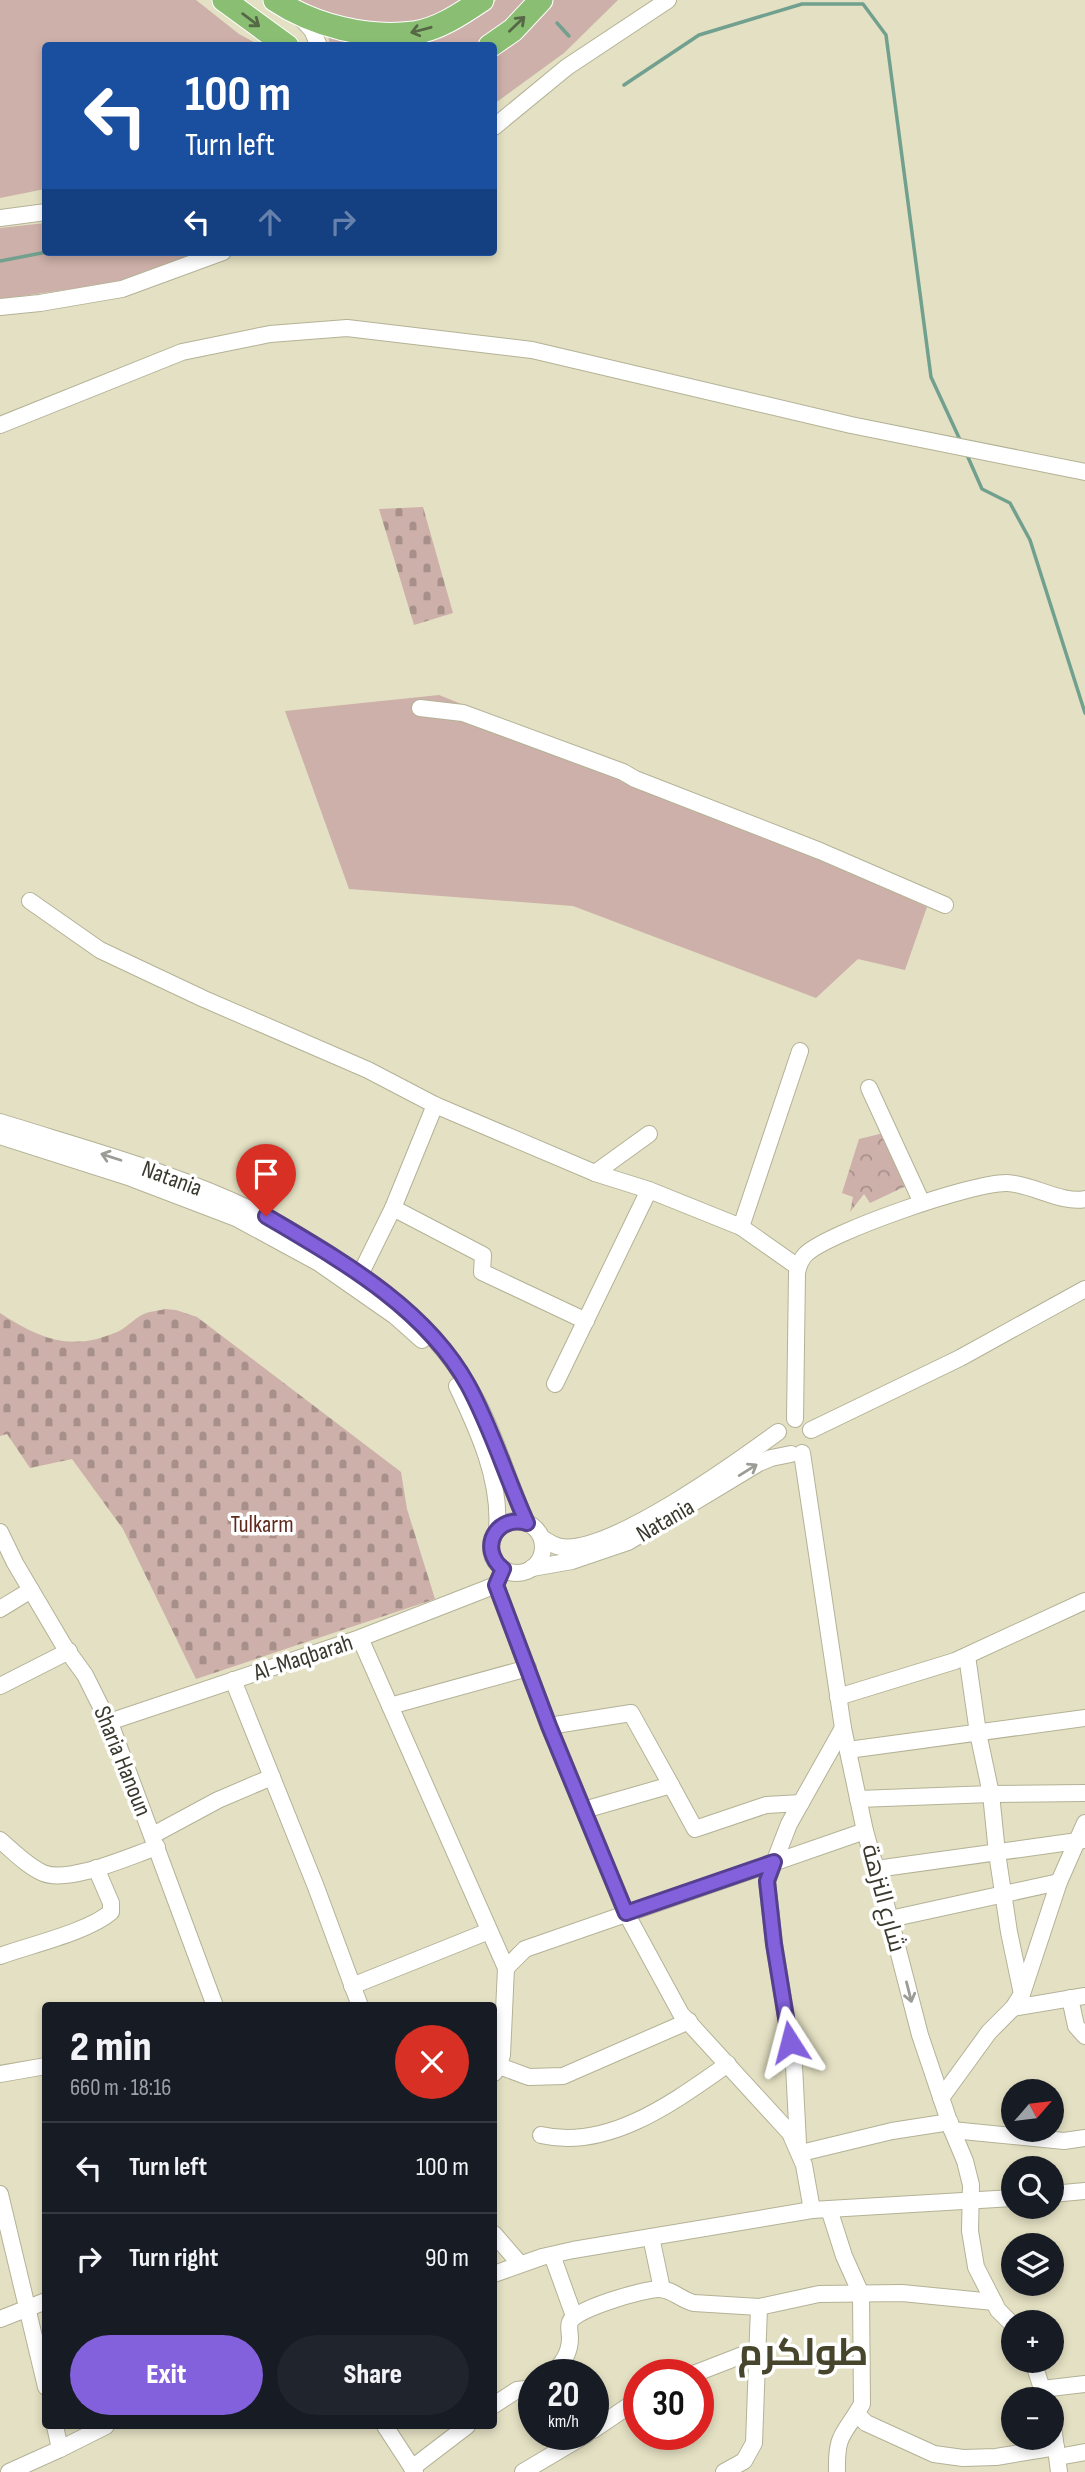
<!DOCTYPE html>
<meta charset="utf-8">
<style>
:root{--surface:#171b24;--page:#20242c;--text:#f1f3f6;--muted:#9ea1a6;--line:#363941;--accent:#8361dc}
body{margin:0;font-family:"Sofia Sans Condensed",Cairo,sans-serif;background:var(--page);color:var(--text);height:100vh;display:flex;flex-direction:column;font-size:26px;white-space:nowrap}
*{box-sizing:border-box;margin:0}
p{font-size:23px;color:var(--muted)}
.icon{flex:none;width:38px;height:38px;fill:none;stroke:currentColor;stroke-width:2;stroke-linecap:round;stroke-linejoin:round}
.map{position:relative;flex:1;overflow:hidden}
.side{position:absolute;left:42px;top:2002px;width:455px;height:427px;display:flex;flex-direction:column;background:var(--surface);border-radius:7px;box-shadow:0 4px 10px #0003}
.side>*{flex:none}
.guide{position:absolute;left:42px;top:42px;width:455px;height:214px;border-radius:7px;box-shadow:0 4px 10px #0003;background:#1a4fa0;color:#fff;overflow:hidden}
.needle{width:46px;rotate:62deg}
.fabs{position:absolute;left:1001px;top:2079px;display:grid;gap:14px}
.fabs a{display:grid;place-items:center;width:63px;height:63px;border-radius:50%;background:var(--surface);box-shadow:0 4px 10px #0003;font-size:35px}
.speed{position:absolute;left:518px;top:2359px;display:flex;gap:14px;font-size:35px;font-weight:700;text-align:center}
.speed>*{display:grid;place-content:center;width:91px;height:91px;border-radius:50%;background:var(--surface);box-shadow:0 4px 10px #0003;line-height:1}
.speed small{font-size:18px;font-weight:400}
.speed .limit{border:10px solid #d22;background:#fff;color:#111}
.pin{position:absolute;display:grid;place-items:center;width:60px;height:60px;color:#fff;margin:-72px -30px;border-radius:50% 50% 50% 0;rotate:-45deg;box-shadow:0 0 7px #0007}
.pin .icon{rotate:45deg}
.me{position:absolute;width:77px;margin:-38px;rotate:351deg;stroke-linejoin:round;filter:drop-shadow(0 0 5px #0008)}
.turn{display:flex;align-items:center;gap:24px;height:147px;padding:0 28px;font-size:32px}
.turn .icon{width:91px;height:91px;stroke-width:2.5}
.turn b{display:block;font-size:49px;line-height:60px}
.lanes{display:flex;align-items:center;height:66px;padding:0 28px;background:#0003;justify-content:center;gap:35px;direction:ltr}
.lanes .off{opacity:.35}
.round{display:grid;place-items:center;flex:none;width:74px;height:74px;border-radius:37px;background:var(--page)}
.summary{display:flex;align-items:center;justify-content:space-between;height:119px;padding:0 28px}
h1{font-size:42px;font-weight:800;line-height:52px}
.cta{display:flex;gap:14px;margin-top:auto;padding:14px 28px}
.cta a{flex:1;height:80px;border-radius:42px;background:var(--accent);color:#fff;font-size:28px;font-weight:800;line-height:80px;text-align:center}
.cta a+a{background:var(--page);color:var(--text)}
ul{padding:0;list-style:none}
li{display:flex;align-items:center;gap:21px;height:91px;padding:0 28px;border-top:2px solid var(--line)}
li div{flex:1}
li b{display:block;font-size:26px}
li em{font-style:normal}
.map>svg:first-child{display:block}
.grass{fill:#cdb0a9}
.cemetery{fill:url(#cemetery-stones)}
.park{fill:url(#park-crowns)}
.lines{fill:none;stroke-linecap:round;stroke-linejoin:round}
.stream{stroke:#71a08f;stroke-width:3.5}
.minor-casing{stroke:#b4b296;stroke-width:18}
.highway-casing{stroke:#fff;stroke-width:25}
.minor{stroke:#fff;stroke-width:16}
.highway{stroke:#8abf73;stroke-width:23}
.oneway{stroke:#566846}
.oneway2{stroke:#9c9c96}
.route-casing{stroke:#553f8f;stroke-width:18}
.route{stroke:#8361dc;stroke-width:12}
.labels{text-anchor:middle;stroke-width:7;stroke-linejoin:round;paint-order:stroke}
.street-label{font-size:24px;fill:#3a392e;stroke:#fff}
.park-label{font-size:24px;fill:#61291b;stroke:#fff}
.town-label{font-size:38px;font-weight:bold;fill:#48452d;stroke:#fff}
</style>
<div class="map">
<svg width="1085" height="2472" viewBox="0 0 1085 2472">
<defs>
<pattern id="cemetery-stones" width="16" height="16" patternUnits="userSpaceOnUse" patternTransform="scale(1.75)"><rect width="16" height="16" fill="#cdb0a9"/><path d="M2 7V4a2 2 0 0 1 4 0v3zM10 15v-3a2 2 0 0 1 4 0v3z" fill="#a7908a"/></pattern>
<pattern id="park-crowns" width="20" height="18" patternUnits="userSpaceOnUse" patternTransform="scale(1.75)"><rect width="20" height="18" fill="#cdb0a9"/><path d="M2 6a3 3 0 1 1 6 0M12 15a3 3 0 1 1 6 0" fill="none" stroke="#a7908a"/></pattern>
</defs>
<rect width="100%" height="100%" fill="#e3e0c3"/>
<g class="grass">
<path d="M0,0H196L239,34L259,45L46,46L45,189L0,198Z"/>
<path d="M300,0H466C410,38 357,28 300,0Z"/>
<path d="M496,0H529L507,23L474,45H330L327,31L418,43L458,29L489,8Z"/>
<path d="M544,0H618L564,53L494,104V52Z"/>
<path d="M45,223L46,252H212L159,277L0,299V228Z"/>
<path d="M439,695L624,769L927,907L905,970L858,959L816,998L573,906L349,889L285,711Z"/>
</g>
<g class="cemetery">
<path d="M423,507L453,613L414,625L379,509Z"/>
<path d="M165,1309L176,1310L197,1317L401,1472L407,1509L435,1599L196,1679L123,1529L72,1459L30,1468L7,1434L0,1436V1313C40,1339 71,1352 117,1332C127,1328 134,1318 144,1314C150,1311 158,1311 165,1309Z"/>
</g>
<path class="park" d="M884,1133L906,1186L870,1203L864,1194L850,1212L853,1197L842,1193L859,1139Z"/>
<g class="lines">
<g class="stream">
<path d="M557,23L569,36"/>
<path d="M624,85L699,35L802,4H863L886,35L931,377L961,442"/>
<path d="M0,261L47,252"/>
<path d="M967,455L982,489L1010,503L1030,540L1085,713"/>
</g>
<g class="minor-casing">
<g id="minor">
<path d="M299,16L312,30L319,46"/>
<path d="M494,127L567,67L668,0"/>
<path d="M0,218L46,212"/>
<path d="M0,307L40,303L122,289L223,252"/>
<path d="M0,425L182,352L270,334L347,328L532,350L851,425L1085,472"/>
<path d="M420,708L463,713L623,772L635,779L820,851L945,905"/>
<path d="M30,901L100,950L204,999L368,1070L435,1105L595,1173L649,1190L741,1227L798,1267"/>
<path d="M869,1088L922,1203"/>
<path d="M0,1122C89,1150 181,1174 264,1216C297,1232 328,1254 358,1275C401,1305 439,1336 466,1382C493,1425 506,1477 527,1523"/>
<path d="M0,1136L131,1178L236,1218L319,1263L395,1316L422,1340"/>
<path d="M595,1173L649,1134"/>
<path d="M393,1208L483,1255L482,1272L586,1321"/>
<path d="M741,1227L800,1051"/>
<path d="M355,1285L393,1208L435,1105"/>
<path d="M555,1384L649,1190"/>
<path d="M457,1386C478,1430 501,1480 497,1530"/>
<path d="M795,1419L797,1273C798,1267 801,1259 806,1254C829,1232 974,1182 1007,1183C1032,1184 1062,1204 1085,1199"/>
<path d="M811,1430L960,1358L1085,1289"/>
<path d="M802,1453L843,1728L865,1831L890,1919L920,2035L952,2130L965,2161L971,2185L970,2231L976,2267L998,2310L1013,2325"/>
<circle cx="517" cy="1547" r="26"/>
<path d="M0,1532L15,1563L64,1646L85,1675L113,1731L215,2006"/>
<path d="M542,1538C548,1542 554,1546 561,1547C610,1554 737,1462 778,1432"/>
<path d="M532,1568L572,1561L628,1542L759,1463L771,1458L791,1454"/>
<path d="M503,1569L496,1585L549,1726L626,1913L681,2014L790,2133L804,2165L812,2210"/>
<path d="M0,1609L31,1590"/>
<path d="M360,1638L506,1968"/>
<path d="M967,1656L978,1733L991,1794L997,1853L1009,1932L1022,1994"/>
<path d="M233,1680L316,1887L360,2006"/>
<path d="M0,1686L69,1651"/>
<path d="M838,1697L955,1661L1085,1601"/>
<path d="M390,1706L528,1668"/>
<path d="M109,1722L360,1638L496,1585"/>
<path d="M549,1726L631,1713L671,1785"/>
<path d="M848,1750L1085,1718"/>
<path d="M858,1799L991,1794L1085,1793"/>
<path d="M584,1810L671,1785L695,1829L766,1805L801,1803"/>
<path d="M153,1835L218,1800L272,1777"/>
<path d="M0,1840C13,1851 27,1866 43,1873C69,1884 130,1856 157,1847"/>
<path d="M876,1869L1085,1840"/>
<path d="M890,1919L1059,1882"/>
<path d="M0,1956C30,1945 88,1932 111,1912V1903L96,1868"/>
<path d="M352,1986L489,1931"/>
<path d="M1070,1998L1076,2026L1085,2036"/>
<path d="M1013,2008L1085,1996"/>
<path d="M499,2066L529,2077L563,2076L689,2021"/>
<path d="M494,2073L499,2066L502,2055L506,1968L525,1949L865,1831"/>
<path d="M0,2074L46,2066"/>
<path d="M941,2098L989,2032L1013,2008L1022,1994L1059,1882L1085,1823"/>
<path d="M952,2130L1064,2141L1085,2138"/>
<path d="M541,2135C609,2151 675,2101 728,2064"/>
<path d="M798,2143L794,2066L774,1944L767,1881L789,1824L843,1728"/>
<path d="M801,2153L892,2131L950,2122"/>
<path d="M0,2194L46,2387"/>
<path d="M1052,2194L1085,2191"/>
<path d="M829,2209L844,2256L861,2294L862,2404C844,2436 836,2432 837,2472"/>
<path d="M494,2234L520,2264"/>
<path d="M651,2237L662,2289"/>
<path d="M552,2255L574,2316"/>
<path d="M494,2274L542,2257L573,2250L812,2210L1013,2198"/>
<path d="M0,2319L46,2301"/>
<path d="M1033,2361L1045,2398"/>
<path d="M550,2375C561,2366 570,2353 570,2338C570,2333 568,2327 570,2322C574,2309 645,2289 659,2289C672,2289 681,2300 694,2303L759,2307L819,2294L902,2293L994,2302"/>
<path d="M691,2375L758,2349"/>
<path d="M1042,2389L1085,2384"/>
<path d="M494,2405L517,2390L534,2388"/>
<path d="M857,2414L866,2423L934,2454L963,2458L996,2457L1056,2447"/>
<path d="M1052,2418L1059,2472"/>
<path d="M55,2426L60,2449"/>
<path d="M385,2426L415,2472"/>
<path d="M593,2430L639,2399"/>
<path d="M1058,2457L1085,2452"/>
<path d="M412,2468L467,2426"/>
<path d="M9,2472L60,2449L106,2426"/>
<path d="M523,2472L587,2434"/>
<path d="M724,2472L744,2461L754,2443L759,2307"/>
</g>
</g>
<g class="highway-casing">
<g id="highway">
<path d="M224,0L287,46"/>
<path d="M275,0C314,26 368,39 414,33C439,29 461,14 482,0"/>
<path d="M490,46L513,30L541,0"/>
</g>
</g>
<use href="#minor" class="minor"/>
<use href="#highway" class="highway"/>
</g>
<defs><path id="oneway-shaft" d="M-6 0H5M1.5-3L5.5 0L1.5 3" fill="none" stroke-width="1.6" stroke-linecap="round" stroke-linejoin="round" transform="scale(1.75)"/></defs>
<g class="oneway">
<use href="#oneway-shaft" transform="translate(251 20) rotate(37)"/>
<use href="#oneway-shaft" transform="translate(517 24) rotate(-44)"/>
<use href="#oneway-shaft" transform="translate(421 30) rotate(165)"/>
</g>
<g class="oneway2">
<use href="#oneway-shaft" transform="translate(111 1157) rotate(-162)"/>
<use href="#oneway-shaft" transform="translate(748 1470) rotate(-32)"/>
<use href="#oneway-shaft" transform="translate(909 1992) rotate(76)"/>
</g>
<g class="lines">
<g class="route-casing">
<path id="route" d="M266,1216C340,1260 425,1307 468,1385C492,1429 506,1477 527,1523C496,1514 478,1549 503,1569L496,1585L549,1726L626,1913L774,1862L767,1881L774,1944L790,2042"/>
</g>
<use href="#route" class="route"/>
</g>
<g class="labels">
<g class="street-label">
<text transform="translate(172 1178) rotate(20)" y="8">Natania</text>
<text transform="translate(665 1520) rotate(-30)" y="8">Natania</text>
<text transform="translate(303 1657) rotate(-18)" y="8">Al-Maqbarah</text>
<text transform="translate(123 1761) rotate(68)" y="8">Sharia Hanoun</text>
<text transform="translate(884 1898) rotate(75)" y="8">شارع النزهة</text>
</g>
<g class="park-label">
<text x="262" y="1532">Tulkarm</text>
</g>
<g class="town-label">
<text x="803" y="2365">طولكرم</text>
</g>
</g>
</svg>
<div class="fabs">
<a><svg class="needle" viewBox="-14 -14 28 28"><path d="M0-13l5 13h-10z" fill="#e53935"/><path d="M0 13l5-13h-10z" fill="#9ea1a6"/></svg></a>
<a><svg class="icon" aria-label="search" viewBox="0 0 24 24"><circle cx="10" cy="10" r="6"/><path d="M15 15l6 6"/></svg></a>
<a><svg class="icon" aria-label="layers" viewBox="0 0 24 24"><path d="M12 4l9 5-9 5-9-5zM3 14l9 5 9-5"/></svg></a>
<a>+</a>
<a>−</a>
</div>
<div class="speed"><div>20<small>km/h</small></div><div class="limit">30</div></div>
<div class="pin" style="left:266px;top:1216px;background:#d93025"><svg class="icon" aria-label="arrive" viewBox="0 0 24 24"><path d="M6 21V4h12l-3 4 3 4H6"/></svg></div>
<svg class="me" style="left:790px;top:2042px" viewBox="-20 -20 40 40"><path d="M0-17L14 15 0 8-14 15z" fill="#8361dc" stroke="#fff" stroke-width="4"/></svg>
<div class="guide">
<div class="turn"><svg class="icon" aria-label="left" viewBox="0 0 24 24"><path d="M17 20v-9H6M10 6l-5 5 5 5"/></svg><div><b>100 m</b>Turn left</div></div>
<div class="lanes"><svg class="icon" aria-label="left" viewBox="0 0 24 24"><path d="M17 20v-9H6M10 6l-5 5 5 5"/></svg><svg class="icon off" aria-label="ahead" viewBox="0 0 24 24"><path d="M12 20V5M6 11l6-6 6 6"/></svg><svg class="icon off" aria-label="right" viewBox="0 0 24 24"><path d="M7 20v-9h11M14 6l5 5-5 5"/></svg></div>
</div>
<section class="side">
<div class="summary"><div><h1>2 min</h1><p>660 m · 18:16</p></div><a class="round" style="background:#d93025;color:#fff"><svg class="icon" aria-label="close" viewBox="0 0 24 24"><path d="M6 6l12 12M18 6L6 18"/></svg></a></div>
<ul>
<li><svg class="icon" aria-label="left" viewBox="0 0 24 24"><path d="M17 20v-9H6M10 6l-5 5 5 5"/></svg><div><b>Turn left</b></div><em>100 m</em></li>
<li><svg class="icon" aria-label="right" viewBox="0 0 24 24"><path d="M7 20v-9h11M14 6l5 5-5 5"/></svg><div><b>Turn right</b></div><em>90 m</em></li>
</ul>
<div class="cta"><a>Exit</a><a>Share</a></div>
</section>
</div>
